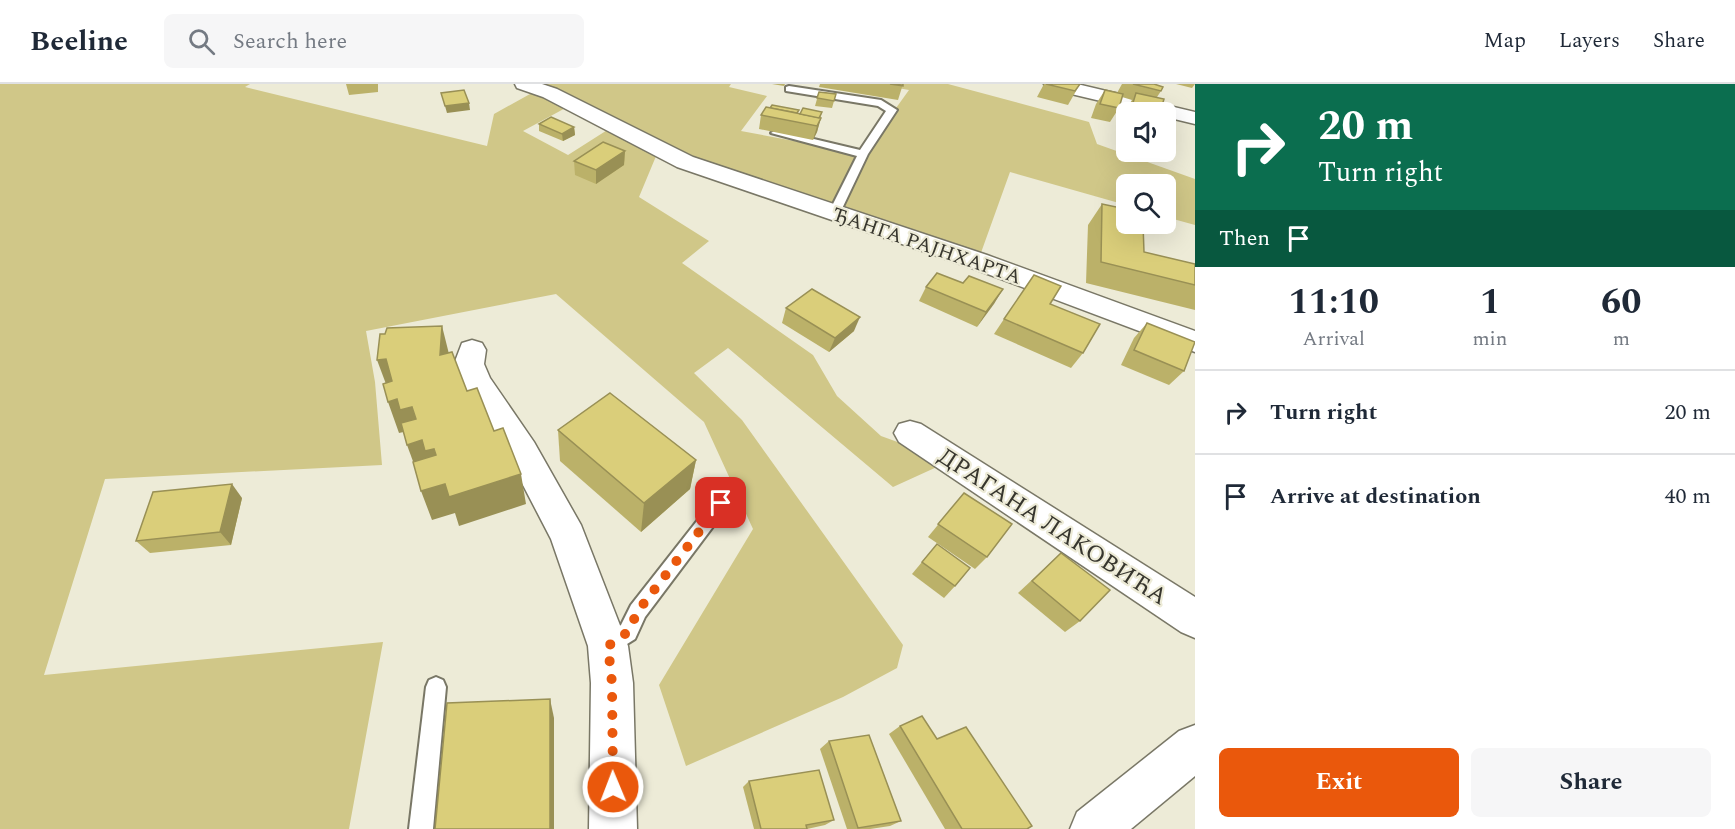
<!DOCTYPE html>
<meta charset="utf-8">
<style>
:root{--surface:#fff;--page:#f6f6f7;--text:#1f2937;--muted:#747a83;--line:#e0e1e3;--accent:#ea580c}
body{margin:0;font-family:Spectral,serif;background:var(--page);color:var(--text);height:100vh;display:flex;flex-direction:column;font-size:22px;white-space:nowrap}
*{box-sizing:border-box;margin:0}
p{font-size:20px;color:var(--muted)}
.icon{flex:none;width:33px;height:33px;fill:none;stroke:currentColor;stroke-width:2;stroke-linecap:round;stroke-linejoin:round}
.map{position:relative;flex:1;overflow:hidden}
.side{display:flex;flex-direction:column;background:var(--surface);width:540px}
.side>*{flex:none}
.top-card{background:#0b6e4f;color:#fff;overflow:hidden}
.fabs{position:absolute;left:1116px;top:18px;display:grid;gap:12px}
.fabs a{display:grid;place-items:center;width:60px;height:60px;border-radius:9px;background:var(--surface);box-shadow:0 6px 24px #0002;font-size:30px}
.pin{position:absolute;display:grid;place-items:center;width:51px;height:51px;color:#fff;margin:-26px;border-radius:12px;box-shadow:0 3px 9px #0006}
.me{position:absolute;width:66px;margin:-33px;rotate:359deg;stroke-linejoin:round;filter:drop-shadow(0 0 4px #0008)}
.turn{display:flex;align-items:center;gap:21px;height:126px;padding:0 24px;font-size:27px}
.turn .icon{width:78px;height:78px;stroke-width:2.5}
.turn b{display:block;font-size:42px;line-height:51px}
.then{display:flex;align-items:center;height:57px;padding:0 24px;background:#0003;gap:12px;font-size:22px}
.eta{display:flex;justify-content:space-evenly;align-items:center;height:102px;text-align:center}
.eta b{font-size:36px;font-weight:700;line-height:42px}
.cta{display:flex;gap:12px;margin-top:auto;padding:12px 24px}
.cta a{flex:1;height:69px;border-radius:9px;background:var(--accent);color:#fff;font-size:24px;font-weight:700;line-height:69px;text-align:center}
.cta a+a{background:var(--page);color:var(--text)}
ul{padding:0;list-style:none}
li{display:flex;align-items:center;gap:18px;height:84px;padding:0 24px;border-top:2px solid var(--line)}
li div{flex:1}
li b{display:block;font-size:22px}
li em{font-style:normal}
header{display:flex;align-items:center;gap:36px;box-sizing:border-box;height:84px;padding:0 30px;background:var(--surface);border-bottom:2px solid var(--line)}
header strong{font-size:28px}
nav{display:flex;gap:33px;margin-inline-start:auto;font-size:21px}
.search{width:420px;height:54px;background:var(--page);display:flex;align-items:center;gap:15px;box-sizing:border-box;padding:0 21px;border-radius:9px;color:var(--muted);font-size:22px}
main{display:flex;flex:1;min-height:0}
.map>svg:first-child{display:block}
.green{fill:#d0c788;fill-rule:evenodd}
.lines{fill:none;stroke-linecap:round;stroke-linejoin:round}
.service-casing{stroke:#797766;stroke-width:4}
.minor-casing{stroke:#797766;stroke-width:3}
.service{fill:#fff;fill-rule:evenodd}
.minor{fill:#fff;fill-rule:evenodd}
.wall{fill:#bbb169}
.shaded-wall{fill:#999055}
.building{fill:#dace7a;stroke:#999055;stroke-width:1.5}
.route{stroke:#ea580c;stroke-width:10;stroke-dasharray:0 18}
.labels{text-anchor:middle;stroke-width:4.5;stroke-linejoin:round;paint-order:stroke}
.far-street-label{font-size:20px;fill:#37362e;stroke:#edebd7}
.street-label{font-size:24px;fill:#37362e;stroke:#edebd7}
</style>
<header>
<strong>Beeline</strong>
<div class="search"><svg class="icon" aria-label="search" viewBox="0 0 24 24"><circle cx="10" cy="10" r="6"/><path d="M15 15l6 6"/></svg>Search here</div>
<nav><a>Map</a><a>Layers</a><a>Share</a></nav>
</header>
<main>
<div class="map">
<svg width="1195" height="745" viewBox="0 0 1195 745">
<rect width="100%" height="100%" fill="#edebd7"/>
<path class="green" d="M0,0H250L245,3L487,62L494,30L539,5L524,0H731L729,3L767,12L741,47L863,70L909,6L875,0H948L1089,38L1097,60L1195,95V141L1166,133V100H1126V121L1010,88L978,177L659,65L639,113L709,157L682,179L813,271L837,312L881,352L950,377L893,403L728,264L694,289L742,336L903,561L897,584L843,613L686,682L659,601L753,445L704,338L556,210L366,247L375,298L382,381L105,395L44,591L383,558L349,745H0ZM571,21L612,43L568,71L523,47Z"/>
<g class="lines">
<g class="service-casing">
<g id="service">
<path d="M789,2L881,16L897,26L868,70L839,131L829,128L857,72L771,49L776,46L860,66L886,27L878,22L786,7V3Z"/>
<path d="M721,412L727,414L730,419L727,424L645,533L635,555L608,572L601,569L598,562L601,555L621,541L631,521L715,414Z"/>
<path d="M436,593L443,596L446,603L433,745H409L426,603L429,596Z"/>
</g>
</g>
<g class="minor-casing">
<g id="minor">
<path d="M515,0H542L557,5L693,73L987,171L1195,247V268L969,183L677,83L543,13L517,4Z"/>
<path d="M1044,0H1077L1195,28V40L1166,33V28H1147L1046,4Z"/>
<path d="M472,256L482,259L486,266L484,280L490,294L534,358L581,441L628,562L633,599L637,745H589L591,599L588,562L551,455L510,376L466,306L454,280L462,259Z"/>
<path d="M910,337L921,340L1195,513V554L1181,548L899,358L894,349L899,340Z"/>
<path d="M1195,641V692L1131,745H1070L1077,728L1179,647Z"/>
</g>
</g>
<use href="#service" class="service"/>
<use href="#minor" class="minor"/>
</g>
<g class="wall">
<path d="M346,0H378V8L349,11Z"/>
<path d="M772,0H785L784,2Z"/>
<path d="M820,0H903L898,16L819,3Z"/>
<path d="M1044,0H1080L1068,21L1037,13Z"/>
<path d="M1122,0H1154L1161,7L1157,13L1160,28H1126V37L1123,36L1128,22L1132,16L1122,13L1119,24L1110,38L1091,34L1096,20L1105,6L1117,9Z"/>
<path d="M1176,0H1195L1192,4Z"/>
<path d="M819,8L836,10L832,24L815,22Z"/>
<path d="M822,28L817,48L813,56L759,45L761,31L800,30Z"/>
<path d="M539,40L574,43L575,51L563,57L539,47Z"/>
<path d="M625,67L624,81L596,100L575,91L574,77Z"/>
<path d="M1102,120L1144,168L1195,180V226L1086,199L1088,141Z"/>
<path d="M963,199L1003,205L977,243L919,217L926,203Z"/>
<path d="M1050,220L1083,269L1071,284L994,250L1004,235Z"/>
<path d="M786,224L854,247L829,268L782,239Z"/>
<path d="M1147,239L1184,287L1169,301L1121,281L1134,254Z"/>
<path d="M558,346L696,376L690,405L641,448L560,377Z"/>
<path d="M964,409L987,473L975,485L928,453Z"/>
<path d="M242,414L231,461L150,469L136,457Z"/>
<path d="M1061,469L1080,537L1065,548L1018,509Z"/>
<path d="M922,478L955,502L944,514L912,490Z"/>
<path d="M900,642L937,655L1027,745H945L889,650Z"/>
<path d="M829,657L901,737L890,742L870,745H847L820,665Z"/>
<path d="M749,697L834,736L825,741L807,745H754L743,703Z"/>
</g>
<g class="shaded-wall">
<path d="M469,19L470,26L447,29L445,22Z"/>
<path d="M821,34L817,48L813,56L817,42Z"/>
<path d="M574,43L575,51L563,57L562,50Z"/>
<path d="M625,67L624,81L596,100V86Z"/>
<path d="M1003,205L994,220L977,243L986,228Z"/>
<path d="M860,233L854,247L829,268L835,254Z"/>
<path d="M442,242L450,274L440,271Z"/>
<path d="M386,275L398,306L389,308L377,276Z"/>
<path d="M397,315L412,323L422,354L408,347L399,349L388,318Z"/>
<path d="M422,356L434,365L444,395L418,391L407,361Z"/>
<path d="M696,376L690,405L641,448L644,419Z"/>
<path d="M521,390L526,420L459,442L455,429L432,436L421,407L445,400Z"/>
<path d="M232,400L242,414L231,461L220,448Z"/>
<path d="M550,615L554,634V745H550Z"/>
</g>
<g class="building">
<path d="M890,0H903V2Z"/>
<path d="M1046,0H1080L1075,7Z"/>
<path d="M1133,0H1154L1163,3L1161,7Z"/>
<path d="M464,6L469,19L445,22L441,9Z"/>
<path d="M1105,6L1123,10L1119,24L1100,20Z"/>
<path d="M819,8L836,10L834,17L817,14Z"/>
<path d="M1136,9L1164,15L1160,28L1132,22Z"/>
<path d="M772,21L799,26L797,29L770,24Z"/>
<path d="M766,23L821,34L817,42L761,31Z"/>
<path d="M803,24L822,28L819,34L800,30Z"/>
<path d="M551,33L574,43L562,50L539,40Z"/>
<path d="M603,58L625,67L596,86L574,77Z"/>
<path d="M1102,120L1126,125V140H1143L1144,168L1195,180V201L1101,178Z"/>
<path d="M937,189L963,199L969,192L1003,205L986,228L926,203Z"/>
<path d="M1034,191L1061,202L1050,220L1100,240L1083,269L1004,235Z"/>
<path d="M812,205L860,233L835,254L786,224Z"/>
<path d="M1147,239L1195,258L1184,287L1134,266Z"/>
<path d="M442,242L440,271L452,268L467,307L477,304L494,347L503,344L521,390L449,413L445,400L421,407L413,378L436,371L434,365L425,367L422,356L407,361L401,339L416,335L412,323L400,326L397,315L388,318L383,300L392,297L386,275L377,276L380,250H385L387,244Z"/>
<path d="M610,309L696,376L644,419L558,346Z"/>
<path d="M232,400L220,448L136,457L153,408Z"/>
<path d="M964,409L1012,440L987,473L938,440Z"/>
<path d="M937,460L970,484L955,502L922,478Z"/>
<path d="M1061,469L1110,506L1080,537L1032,497Z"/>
<path d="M550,615V745H435L447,619Z"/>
<path d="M922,632L937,655L966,643L1032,742L1027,745H962L900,642Z"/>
<path d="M869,651L901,737L858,744L829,657Z"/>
<path d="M819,686L834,736L806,741L807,745H761L749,697Z"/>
</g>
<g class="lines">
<path class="route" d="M613,703L612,599L608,562L628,548L638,527L721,419"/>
</g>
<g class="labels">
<g class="far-street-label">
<text transform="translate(927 161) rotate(19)" y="7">ЂАНГА РАЈНХАРТА</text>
</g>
<g class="street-label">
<text transform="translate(1053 442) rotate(33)" y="8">ДРАГАНА ЛАКОВИЋА</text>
</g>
</g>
</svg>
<div class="fabs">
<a><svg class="icon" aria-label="sound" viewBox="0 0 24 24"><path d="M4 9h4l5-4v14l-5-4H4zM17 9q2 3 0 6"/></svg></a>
<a><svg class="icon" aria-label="search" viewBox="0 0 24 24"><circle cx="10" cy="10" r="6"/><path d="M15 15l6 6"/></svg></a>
</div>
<div class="pin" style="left:721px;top:419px;background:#d93025"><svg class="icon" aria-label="arrive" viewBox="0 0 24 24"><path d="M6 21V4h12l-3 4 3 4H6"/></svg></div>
<svg class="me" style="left:613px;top:703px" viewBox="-20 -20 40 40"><circle r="17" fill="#ea580c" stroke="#fff" stroke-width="3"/><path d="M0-11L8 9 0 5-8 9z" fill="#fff"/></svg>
</div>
<section class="side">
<div class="top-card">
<div class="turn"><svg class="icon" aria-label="right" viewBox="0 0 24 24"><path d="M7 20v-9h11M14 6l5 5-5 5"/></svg><div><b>20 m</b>Turn right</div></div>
<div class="then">Then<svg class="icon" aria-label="arrive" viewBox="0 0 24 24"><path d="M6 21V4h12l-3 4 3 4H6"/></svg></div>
</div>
<div class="eta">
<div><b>11:10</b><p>Arrival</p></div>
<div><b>1</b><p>min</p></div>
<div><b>60</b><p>m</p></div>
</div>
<ul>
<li><svg class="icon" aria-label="right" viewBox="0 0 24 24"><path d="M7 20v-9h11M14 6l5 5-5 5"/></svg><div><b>Turn right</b></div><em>20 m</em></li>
<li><svg class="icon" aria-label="arrive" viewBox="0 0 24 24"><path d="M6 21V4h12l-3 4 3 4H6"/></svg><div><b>Arrive at destination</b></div><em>40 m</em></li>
</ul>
<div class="cta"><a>Exit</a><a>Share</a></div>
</section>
</main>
